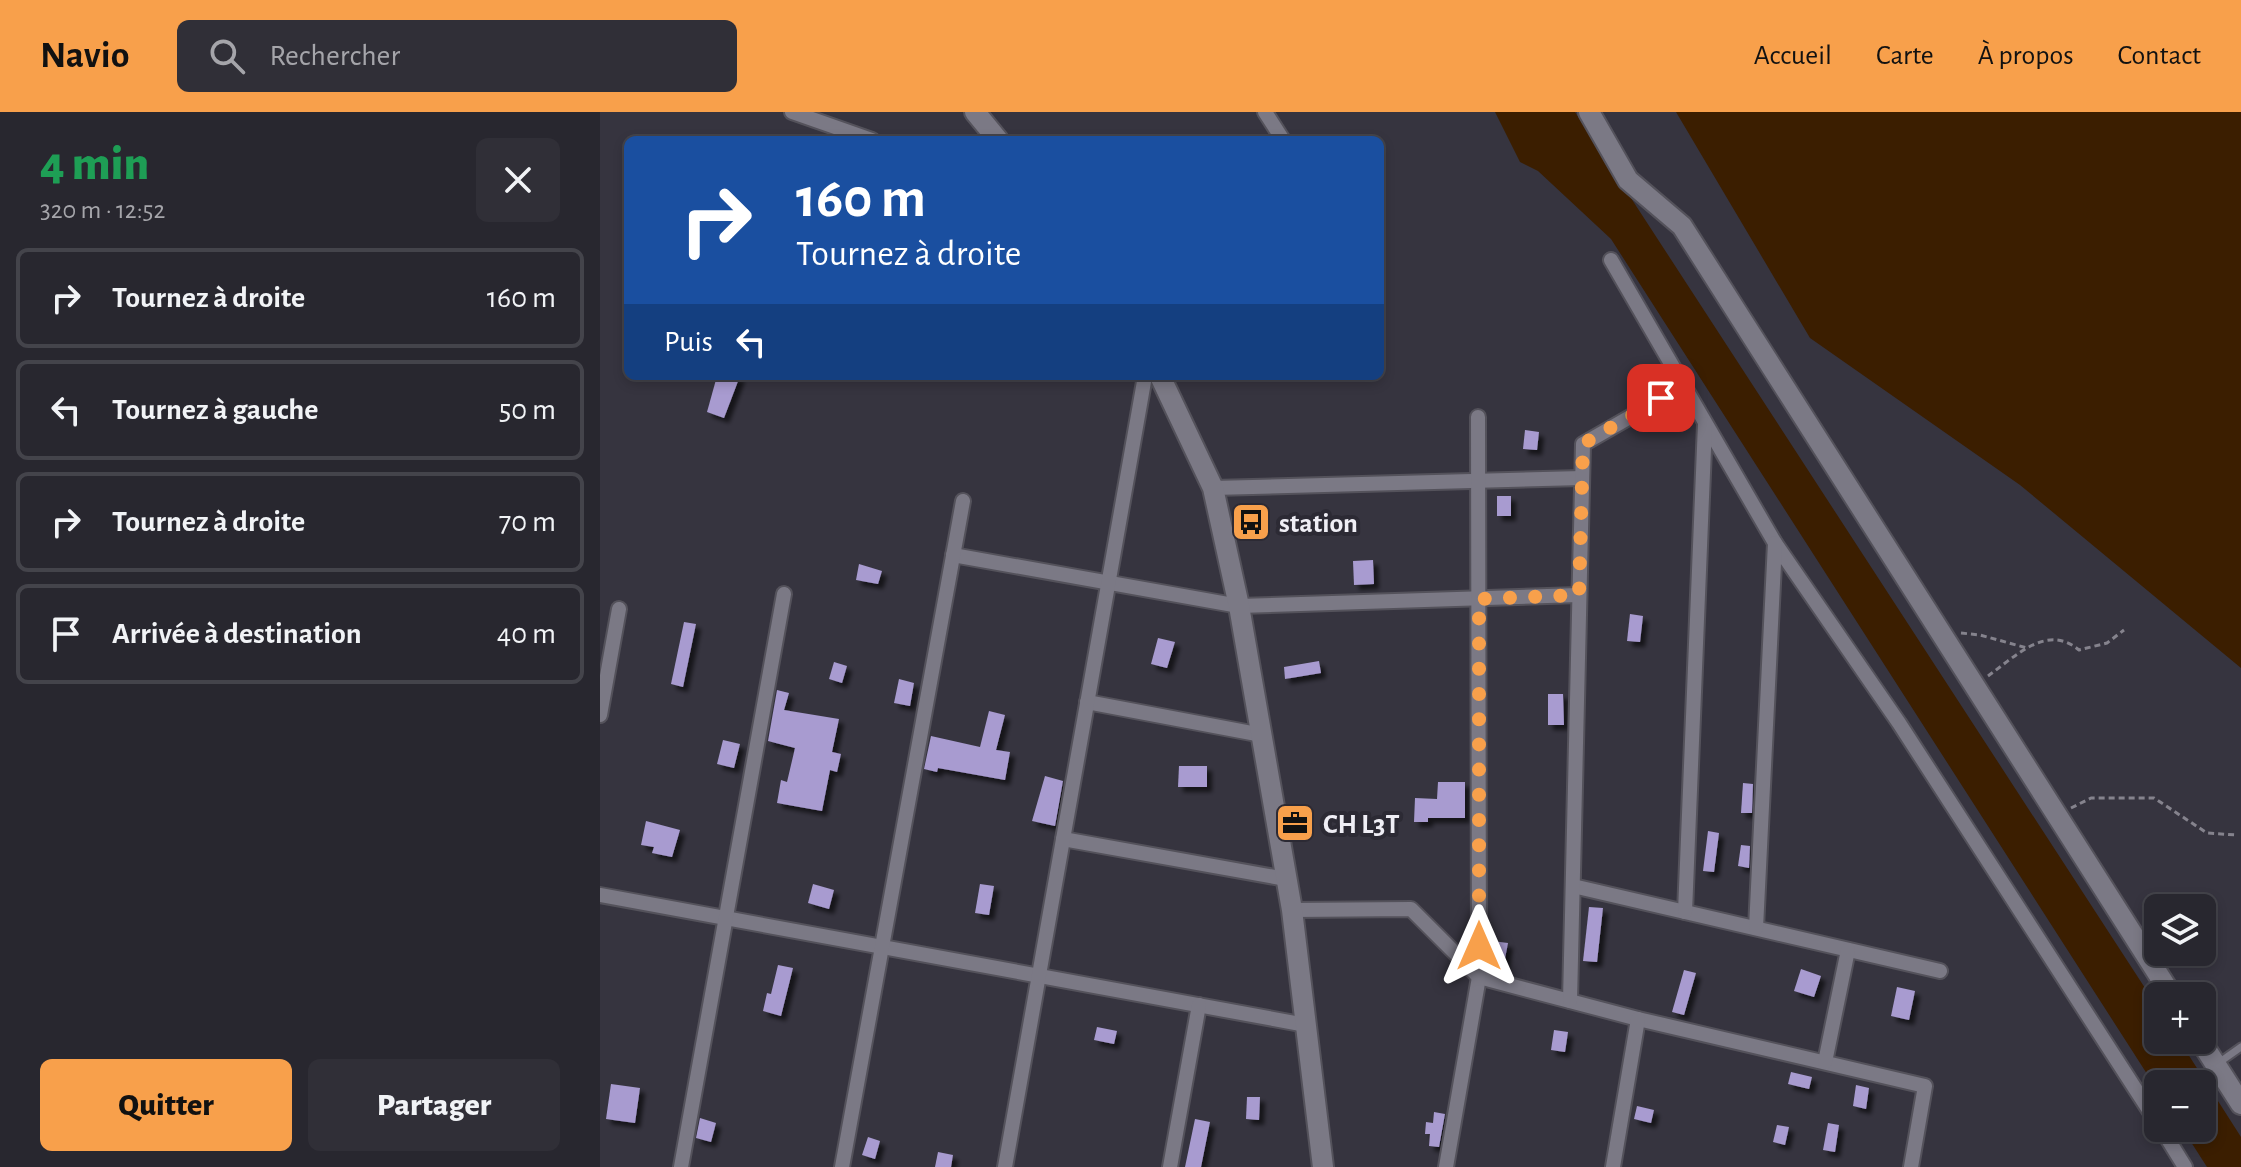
<!DOCTYPE html>
<html lang="fr">
<meta charset="utf-8">
<style>
:root{--surface:#28272f;--page:#302f37;--text:#f1f3f6;--muted:#a5a5aa;--line:#44444b;--accent:#f8a04b}
body{margin:0;font-family:"Alegreya Sans",sans-serif;background:var(--page);color:var(--text);height:100vh;display:flex;flex-direction:column;font-size:30px;white-space:nowrap}
*{box-sizing:border-box;margin:0}
p{font-size:26px;color:var(--muted)}
.icon{flex:none;width:44px;height:44px;fill:none;stroke:currentColor;stroke-width:2;stroke-linecap:round;stroke-linejoin:round}
.map{position:relative;flex:1;overflow:hidden}
.details{display:flex;flex-direction:column;background:var(--surface);width:600px}
.details>*{flex:none}
.hud{position:absolute;left:24px;top:24px;width:760px;height:244px;border-radius:12px;box-shadow:0 4px 12px #0003,0 0 0 2px var(--line);background:#1a4fa0;color:#fff;overflow:hidden}
.controls{position:absolute;left:1544px;top:782px;display:grid;gap:16px}
.controls a{display:grid;place-items:center;width:72px;height:72px;border-radius:12px;background:var(--surface);box-shadow:0 4px 12px #0003,0 0 0 2px var(--line);font-size:40px}
.pin{position:absolute;display:grid;place-items:center;width:68px;height:68px;color:#fff;margin:-34px;border-radius:16px;box-shadow:0 4px 12px #0006}
.me{position:absolute;width:88px;margin:-44px;rotate:0deg;stroke-linejoin:round;filter:drop-shadow(0 0 6px #0008)}
.turn{display:flex;align-items:center;gap:28px;height:168px;padding:0 40px;font-size:36px}
.turn .icon{width:104px;height:104px;stroke-width:2.5}
.turn b{display:block;font-size:56px;line-height:68px}
.then{display:flex;align-items:center;height:76px;padding:0 40px;background:#0003;gap:16px;font-size:30px}
.round{display:grid;place-items:center;flex:none;width:84px;height:84px;border-radius:12px;background:var(--page)}
.overview{display:flex;align-items:center;justify-content:space-between;height:136px;padding:0 40px}
h1{font-size:48px;font-weight:800;line-height:60px;color:#1e9e55}
.button{display:flex;gap:16px;margin-top:auto;padding:16px 40px}
.button a{flex:1;height:92px;border-radius:12px;background:var(--accent);color:#111;font-size:32px;font-weight:800;line-height:92px;text-align:center}
.button a+a{background:var(--page);color:var(--text)}
ul{padding:0;list-style:none}
li{display:flex;align-items:center;gap:24px;height:100px;margin:0 16px 12px;padding:0 24px;border:4px solid var(--line);border-radius:12px}
li div{flex:1}
li b{display:block;font-size:30px}
li em{font-style:normal}
header{display:flex;align-items:center;gap:48px;box-sizing:border-box;height:112px;padding:0 40px;background:var(--accent);color:#111}
header strong{font-size:38px}
nav{display:flex;gap:44px;margin-inline-start:auto;font-size:28px}
.search{width:560px;height:72px;background:var(--page);display:flex;align-items:center;gap:20px;box-sizing:border-box;padding:0 28px;border-radius:12px;color:var(--muted);font-size:30px}
main{display:flex;flex:1;min-height:0}
.map>svg:first-child{display:block}
.water{fill:#3b1e00}
.building{fill:#a89bd0;filter:url(#shadow)}
.lines{fill:none;stroke-linecap:round;stroke-linejoin:round}
.lane-casing{stroke:#54525b;stroke-width:11}
.street-casing{stroke:#54525b;stroke-width:18}
.secondary-casing{stroke:#54525b;stroke-width:24}
.path{stroke:#85838d;stroke-width:3;stroke-dasharray:6 4;stroke-linecap:butt}
.lane{stroke:#7b7985;stroke-width:7}
.street{stroke:#7b7985;stroke-width:14}
.secondary{stroke:#7b7985;stroke-width:20}
.route{stroke:#f8a04b;stroke-width:14;stroke-dasharray:0 25.2}
.labels{text-anchor:middle;stroke-width:8;stroke-linejoin:round;paint-order:stroke}
.poi-label{font-size:28px;font-weight:bold;fill:#efeef5;stroke:#2c2a34;text-anchor:start}
</style>
<header>
<strong>Navio</strong>
<div class="search"><svg class="icon" aria-label="search" viewBox="0 0 24 24"><circle cx="10" cy="10" r="6"/><path d="M15 15l6 6"/></svg>Rechercher</div>
<nav><a>Accueil</a><a>Carte</a><a>À propos</a><a>Contact</a></nav>
</header>
<main>
<section class="details">
<div class="overview"><div><h1>4 min</h1><p>320 m · 12:52</p></div><a class="round"><svg class="icon" aria-label="close" viewBox="0 0 24 24"><path d="M6 6l12 12M18 6L6 18"/></svg></a></div>
<ul>
<li><svg class="icon" aria-label="right" viewBox="0 0 24 24"><path d="M7 20v-9h11M14 6l5 5-5 5"/></svg><div><b>Tournez à droite</b></div><em>160 m</em></li>
<li><svg class="icon" aria-label="left" viewBox="0 0 24 24"><path d="M17 20v-9H6M10 6l-5 5 5 5"/></svg><div><b>Tournez à gauche</b></div><em>50 m</em></li>
<li><svg class="icon" aria-label="right" viewBox="0 0 24 24"><path d="M7 20v-9h11M14 6l5 5-5 5"/></svg><div><b>Tournez à droite</b></div><em>70 m</em></li>
<li><svg class="icon" aria-label="arrive" viewBox="0 0 24 24"><path d="M6 21V4h12l-3 4 3 4H6"/></svg><div><b>Arrivée à destination</b></div><em>40 m</em></li>
</ul>
<div class="button"><a>Quitter</a><a>Partager</a></div>
</section>
<div class="map">
<svg width="1641" height="1055" viewBox="0 0 1641 1055">
<defs>
<filter id="shadow"><feDropShadow dx="5" dy="5" stdDeviation="2" flood-color="#0009"/></filter>
</defs>
<rect width="100%" height="100%" fill="#36343f"/>
<g class="water">
<path d="M895,0H975L1558,896V928H1579L1641,1025V1055H1607L1582,1016H1602V972H1558V979L1011,127L938,59L920,50Z"/>
<path d="M1076,0H1641V556L1420,373L1210,226Z"/>
</g>
<g class="building">
<path d="M117,264H140L124,306L107,300Z"/>
<path d="M925,318L939,320L937,338L923,337Z"/>
<rect x="897" y="384" width="14" height="20"/>
<path d="M773,448L774,472L754,473L753,449Z"/>
<path d="M259,452L282,459L278,472L256,468Z"/>
<path d="M1030,502L1043,504L1040,530L1027,529Z"/>
<path d="M84,510L96,512L83,575L71,572Z"/>
<path d="M558,526L575,530L567,556L551,552Z"/>
<path d="M719,549L721,561L685,567L684,555Z"/>
<path d="M234,550L247,554L242,571L229,567Z"/>
<path d="M299,567L314,571L310,594L294,591Z"/>
<path d="M177,578L189,581L184,598L239,607L232,640L241,642L237,660L230,658L222,699L177,691L181,668L187,670L195,636L168,629Z"/>
<path d="M948,582H963L964,613H948Z"/>
<path d="M389,599L405,603L396,638L410,640L405,668L338,656L337,660L324,657L331,624L380,635Z"/>
<path d="M123,628L140,632L134,656L117,652Z"/>
<path d="M579,654H607V675H578Z"/>
<path d="M445,664L463,669L455,714L432,709Z"/>
<path d="M838,670H865V706H828V710H814L815,686L837,687Z"/>
<path d="M1143,671L1153,672L1152,701H1141Z"/>
<path d="M46,709L80,718L72,745L52,741L54,735L41,733Z"/>
<path d="M1108,719L1119,721L1114,760L1103,759Z"/>
<path d="M1141,733L1150,734L1149,756L1138,754Z"/>
<path d="M213,772L234,778L229,797L208,791Z"/>
<path d="M380,772L394,774L389,803L375,801Z"/>
<path d="M989,795L1003,796L997,850L983,849Z"/>
<path d="M892,829L908,831L903,857L889,856Z"/>
<path d="M178,853L193,856L181,904L163,899L167,881L171,882Z"/>
<path d="M1201,857L1221,864L1214,885L1194,879Z"/>
<path d="M1084,858L1096,861L1084,903L1072,900Z"/>
<path d="M1297,875L1315,879L1309,908L1291,904Z"/>
<path d="M497,915L517,919L514,932L494,928Z"/>
<path d="M954,918L968,920L965,940L951,938Z"/>
<path d="M1191,960L1212,965L1209,977L1188,972Z"/>
<path d="M11,972L40,976L35,1011L6,1007Z"/>
<path d="M1256,973L1269,976L1266,997L1253,994Z"/>
<path d="M647,985H660L659,1008L646,1007Z"/>
<path d="M1037,994L1054,998L1051,1011L1034,1007Z"/>
<path d="M834,1000L845,1002L839,1035L829,1034L830,1022H825L826,1010L833,1011Z"/>
<path d="M100,1006L116,1011L111,1030L96,1026Z"/>
<path d="M595,1007L610,1010L601,1055H585Z"/>
<path d="M1228,1011L1239,1013L1235,1040L1223,1038Z"/>
<path d="M1177,1013L1189,1015L1185,1033L1173,1030Z"/>
<path d="M268,1025L280,1029L275,1047L262,1043Z"/>
<path d="M338,1040L353,1043L351,1055H335Z"/>
</g>
<g class="lines">
<g class="lane-casing">
<path id="lane" d="M1617,952L1641,935"/>
</g>
<g class="street-casing">
<g id="street">
<path d="M192,0L272,28"/>
<path d="M665,0L683,28"/>
<path d="M1011,148L1175,431L1299,611L1558,1012"/>
<path d="M613,376L982,366"/>
<path d="M353,443L639,494L979,483"/>
<path d="M487,590L662,623"/>
<path d="M0,603L19,497"/>
<path d="M463,727L686,767"/>
<path d="M973,774L1340,859"/>
<path d="M0,783L706,913"/>
<path d="M692,798L811,797L879,865L1038,907L1325,974L1311,1055"/>
<path d="M1085,800L1105,312"/>
<path d="M1156,816L1175,431"/>
<path d="M970,889L983,332L1084,274"/>
<path d="M1225,950L1248,838"/>
<path d="M1561,1016L1585,1055"/>
<path d="M81,1055L184,482"/>
<path d="M242,1055L363,389"/>
<path d="M405,1055L545,264"/>
<path d="M570,1055L599,893"/>
<path d="M846,1055L879,865L878,305"/>
<path d="M1013,1055L1038,907"/>
</g>
</g>
<g class="secondary-casing">
<g id="secondary">
<path d="M375,0L398,28"/>
<path d="M989,0L1028,68L1082,114L1572,884"/>
<path d="M560,264L613,376L639,494L692,798L723,1055"/>
<path d="M1600,928L1641,992"/>
</g>
</g>
<g class="path">
<path d="M1361,521L1380,523L1427,536"/>
<path d="M1388,564C1416,544 1447,511 1479,538L1507,531L1524,518"/>
<path d="M1471,696L1491,686H1554L1607,721L1637,723"/>
<path d="M1602,840L1616,838"/>
<path d="M1569,845L1600,840"/>
</g>
<use href="#lane" class="lane"/>
<use href="#street" class="street"/>
<use href="#secondary" class="secondary"/>
</g>
<g class="lines">
<path class="route" d="M879,834V487L979,483L983,332L1061,286"/>
</g>
<defs>
<g id="bus-square" transform="scale(2)"><rect x="-9" y="-9" width="18" height="18" rx="4" fill="#f8a04b" stroke="#2c2a34"/><path d="M-5-6H5V4H4V6H2V4H-2V6H-4V4H-5ZM-3.5-4V0h7V-4ZM-3.5 1.2v1.5H-2V1.2ZM2 1.2v1.5H3.5V1.2Z" fill="#111"/></g>
<g id="office-square" transform="scale(2)"><rect x="-9" y="-9" width="18" height="18" rx="4" fill="#f8a04b" stroke="#2c2a34"/><path d="M-6-3h4V-5.5h4V-3h4V5H-6ZM-1-4.5V-3h2v-1.5ZM-6 0V1H6V0Z" fill="#111"/></g>
</defs>
<g fill-rule="evenodd">
<use href="#bus-square" x="651" y="410"/>
<use href="#office-square" x="695" y="711"/>
</g>
<g class="labels">
<g class="poi-label">
<text x="679" y="420">station</text>
<text x="723" y="721">CH L3T</text>
</g>
</g>
</svg>
<div class="controls">
<a><svg class="icon" aria-label="layers" viewBox="0 0 24 24"><path d="M12 4l9 5-9 5-9-5zM3 14l9 5 9-5"/></svg></a>
<a>+</a>
<a>−</a>
</div>
<div class="pin" style="left:1061px;top:286px;background:#d93025"><svg class="icon" aria-label="arrive" viewBox="0 0 24 24"><path d="M6 21V4h12l-3 4 3 4H6"/></svg></div>
<svg class="me" style="left:879px;top:834px" viewBox="-20 -20 40 40"><path d="M0-17L14 15 0 8-14 15z" fill="#f8a04b" stroke="#fff" stroke-width="4"/></svg>
<div class="hud">
<div class="turn"><svg class="icon" aria-label="right" viewBox="0 0 24 24"><path d="M7 20v-9h11M14 6l5 5-5 5"/></svg><div><b>160 m</b>Tournez à droite</div></div>
<div class="then">Puis<svg class="icon" aria-label="left" viewBox="0 0 24 24"><path d="M17 20v-9H6M10 6l-5 5 5 5"/></svg></div>
</div>
</div>
</main>
